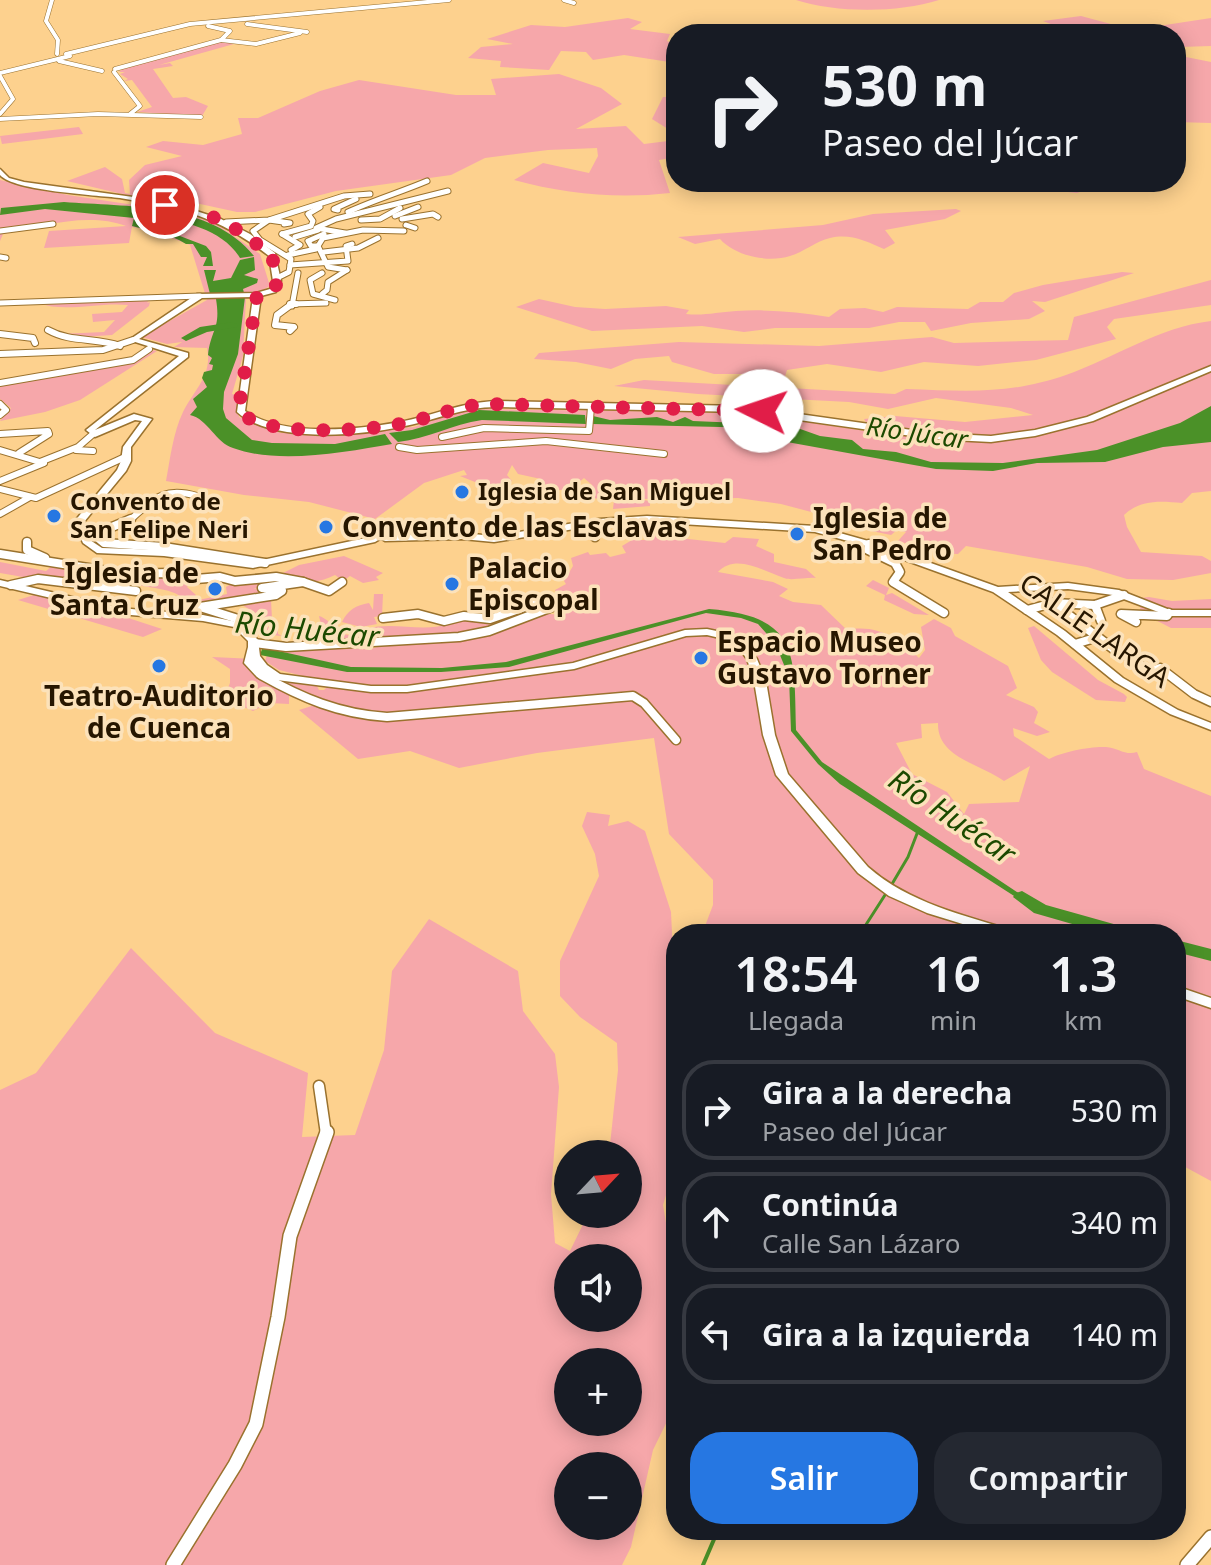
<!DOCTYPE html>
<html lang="es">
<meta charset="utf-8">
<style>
:root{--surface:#171b24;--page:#242831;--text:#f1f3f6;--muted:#9ea1a6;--line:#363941;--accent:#2677e2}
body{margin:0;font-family:"Noto Sans",sans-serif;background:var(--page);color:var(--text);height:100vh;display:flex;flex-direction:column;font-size:30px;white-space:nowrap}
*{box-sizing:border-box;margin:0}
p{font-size:26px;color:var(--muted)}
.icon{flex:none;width:44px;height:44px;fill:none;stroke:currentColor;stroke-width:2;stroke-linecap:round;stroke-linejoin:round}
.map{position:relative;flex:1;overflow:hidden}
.panel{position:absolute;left:666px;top:924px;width:520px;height:616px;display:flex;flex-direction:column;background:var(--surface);border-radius:32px;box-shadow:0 4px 20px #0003}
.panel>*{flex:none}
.top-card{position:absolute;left:666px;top:24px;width:520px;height:168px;border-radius:32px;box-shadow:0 4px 20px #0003;background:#171b24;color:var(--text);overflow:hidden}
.needle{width:52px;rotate:64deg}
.tools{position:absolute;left:554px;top:1140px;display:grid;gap:16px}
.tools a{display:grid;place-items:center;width:88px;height:88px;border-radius:50%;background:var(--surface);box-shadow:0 4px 20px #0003;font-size:40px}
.pin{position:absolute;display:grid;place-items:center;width:68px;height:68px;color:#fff;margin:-34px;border:4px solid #fff;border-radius:50%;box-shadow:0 2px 8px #0007}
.me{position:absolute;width:88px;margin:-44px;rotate:274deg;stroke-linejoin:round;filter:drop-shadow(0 0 6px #0008)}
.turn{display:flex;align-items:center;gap:28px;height:168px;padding:0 24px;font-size:36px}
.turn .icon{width:104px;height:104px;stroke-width:2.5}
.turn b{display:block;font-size:56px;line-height:68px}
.eta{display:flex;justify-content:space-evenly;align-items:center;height:136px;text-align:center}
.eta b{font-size:48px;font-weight:600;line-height:56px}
.action{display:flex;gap:16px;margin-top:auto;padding:16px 24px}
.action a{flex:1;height:92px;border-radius:32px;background:var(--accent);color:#fff;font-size:32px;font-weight:600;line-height:92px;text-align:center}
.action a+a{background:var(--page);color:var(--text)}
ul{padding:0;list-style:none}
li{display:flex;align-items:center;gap:24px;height:100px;margin:0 16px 12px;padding:0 8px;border:4px solid var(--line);border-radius:32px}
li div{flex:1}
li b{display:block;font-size:30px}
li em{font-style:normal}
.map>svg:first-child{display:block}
.green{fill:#f6a7aa;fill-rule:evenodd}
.water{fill:#4b9128}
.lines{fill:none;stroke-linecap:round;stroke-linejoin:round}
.stream-far1{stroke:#4b9128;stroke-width:3}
.stream{stroke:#4b9128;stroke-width:4}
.river{fill:#4b9128;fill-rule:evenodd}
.street-far5-casing{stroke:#9a722e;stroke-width:5}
.street-far4-casing{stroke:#9a722e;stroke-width:7}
.street-far3-casing{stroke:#9a722e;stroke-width:8}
.street-far2-casing{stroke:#9a722e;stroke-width:11}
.street-far1-casing{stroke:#9a722e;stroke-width:13}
.street-casing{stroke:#9a722e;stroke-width:16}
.secondary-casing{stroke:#9a722e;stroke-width:3}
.street-far5{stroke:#fff;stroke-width:4}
.street-far4{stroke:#fff;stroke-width:5}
.street-far3{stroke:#fff;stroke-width:6}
.street-far2{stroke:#fff;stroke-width:8}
.street-far1{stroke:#fff;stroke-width:10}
.street{stroke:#fff;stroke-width:13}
.secondary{fill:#fff;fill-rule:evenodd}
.route{stroke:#e11d48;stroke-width:14;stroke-dasharray:0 25.2}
.poi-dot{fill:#2677e2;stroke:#fce2ba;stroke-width:3}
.labels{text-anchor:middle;stroke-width:7;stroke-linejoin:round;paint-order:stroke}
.far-poi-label{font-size:24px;font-weight:bold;fill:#261600;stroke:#fce2ba;text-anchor:start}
.far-water-label{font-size:26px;font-style:italic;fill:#1c4a00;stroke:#fce2ba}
.poi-label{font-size:28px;font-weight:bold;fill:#261600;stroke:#fce2ba;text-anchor:start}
.street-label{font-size:28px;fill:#261600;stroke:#fce2ba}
.water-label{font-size:30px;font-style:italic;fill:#1c4a00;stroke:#fce2ba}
</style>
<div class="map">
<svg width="1211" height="1565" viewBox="0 0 1211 1565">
<rect width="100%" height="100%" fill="#fdd18e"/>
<g class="green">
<path d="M796,0H939C898,13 836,13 796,0Z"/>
<path d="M1081,16L1122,27L1119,34H1064L1069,31L1043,21Z"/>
<path d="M628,18L642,22L630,29L670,34L667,41L676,45V63L624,55L593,60L586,52L561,51L549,70L500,67L501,61L468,58L481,47L513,44L487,39L531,25L565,27Z"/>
<path d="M1211,18V46L1180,47L1176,34H1165L1152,27Z"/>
<path d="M223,41L234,44L159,65L170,63L173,66L153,69L173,98L186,97L208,106L202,116L137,112L152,107L132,80L124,81L128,79L120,74L125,72H119L122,69Z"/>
<path d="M1176,55L1211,62V123L1176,122Z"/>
<path d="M559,74L601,88L622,104L576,129L626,126L644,144L676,140V157L659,160L670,193C617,199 565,194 514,180L543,163L589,173L598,156L597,148L548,150L485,158L451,175L336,191L255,212H237L177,199L156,202L67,181L105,167L122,179L125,193L130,194L129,180L145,165L182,156L146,147L163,141L203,145L242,134L238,118H258L320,91L359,80L456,95H496L491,79Z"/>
<path d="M663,97H676V134L652,119Z"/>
<path d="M79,127L83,134L2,144L0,136Z"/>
<path d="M0,180L68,195L180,212L215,223L260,254L270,286L246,299L243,356L232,394L236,395L239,417L281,433H337L414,427L466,409L702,412L774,417L872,432L864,419L895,416L965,422L1033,415L1011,408L936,398L888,409L849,402L698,394L614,386L644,380L895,394L906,389C966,391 1008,395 1066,375C1114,358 1159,327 1211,321V491L1192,493L1182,503C1161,501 1141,499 1124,515L1127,527L1141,552L1202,556L1211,561V573L1173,580L1127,579L1087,567L966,546L958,554L936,553L898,541L906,532L897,530L891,535L857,528L853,523L781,504L738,498L637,499L650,501V506L613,509L614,500L580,497L592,485L584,478L570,490H551L556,493L527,496L548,489L541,479L518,474L512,465L507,475L512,481L484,490L480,484L460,476L467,475L464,470L424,483L375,519L309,502L244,495L166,481C170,459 173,433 183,412C194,390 213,375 207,348L174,347L182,342L167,344L141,337L207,300L190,245L151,230L132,227L129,243L44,248L49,231L126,226C88,212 42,226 3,234L0,241Z"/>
<path d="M975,182H1108L1077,193Z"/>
<path d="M956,209L961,211L945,219L885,230L895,243L884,249C866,241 850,233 830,238C816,241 804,252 790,256C768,263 735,256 720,239L695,244L678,237L823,225L873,214Z"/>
<path d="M1122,272L1134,273L1045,302L1032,301L1045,311L1029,319L971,323L931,331L925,322H899L869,328H775L744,332L702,326L592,331L516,307L539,299L575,307L605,309L666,306L689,310L686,314C704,316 718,312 736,311C768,309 798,312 829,317L840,309L865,308L883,312L897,307L968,309L980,302H1003L1014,293L1043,285Z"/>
<path d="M1211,280V305L1114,319L1107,327L1116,339L1036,360L978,366L924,362L881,372L827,364L787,370L783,383L756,374H714L672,362L669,356L635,359L611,369L576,362L534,359L539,353L679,342L819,346L932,337L954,343L1068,340L1074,317Z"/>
<path d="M151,298L147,303L150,302L149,306L112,335L81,337L59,334L104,332L115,320L93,322L92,314L122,312L128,305C99,302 63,313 39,303Z"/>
<path d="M152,350L157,351L80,400L45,412L0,421L11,408L0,399V386L110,366Z"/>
<path d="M675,534L679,538L725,543L733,537L759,539L756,546L774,554V562L806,569L816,578C807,577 791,581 784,578C763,571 736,553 718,572L773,582L788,589L779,596L793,602L821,605L847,630C877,624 898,638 919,658L925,650L921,627L934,619L951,628L955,636L1008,666L1017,688L1006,695L1034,707L1038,712L1034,723L1050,732L1037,736L1013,728L1014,736L1049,759C1061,752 1092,746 1106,747C1118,748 1126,756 1137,752L1144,769L1211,796V1181L1176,1162V934H702L713,905V880L669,834L654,738L537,753L459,768L410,751L358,759L299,710L321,703L278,680L317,686L319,690H324L331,683L279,670L265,661L269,649L355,646L370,649L385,645L478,637L542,613L559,615L560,599L555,590L566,584L564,581L573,566L571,558L588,552L590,555L606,553L610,557L626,553L622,546L632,540H645L644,536ZM938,723C937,757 978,763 1004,781L1030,766L1019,802L969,804L964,814L947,792L912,774L896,743L922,738L921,724Z"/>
<path d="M344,556L383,573L376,577L379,580L363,583L350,576L343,581L335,575C305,590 280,577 254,589L276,590L271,594L185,604L188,602C172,586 151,590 132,583L134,576L167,575L190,583L187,587L196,595L189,602L227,594L226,587L231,584L277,576L299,565Z"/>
<path d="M0,562L46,571L52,566L86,567L110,580L108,586L19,580L23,577L0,573Z"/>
<path d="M873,580L889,588L886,595L892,593L929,615L914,614L884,600L885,595L866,586Z"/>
<path d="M374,594H383L382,616L374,617L377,624L361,627L342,622C348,610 356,605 369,603L373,610Z"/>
<path d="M34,595L119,611L116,614L162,629L143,637L18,600Z"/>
<path d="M1149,597L1172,601L1211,599V628H1171L1140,612L1141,598Z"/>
<path d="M271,600L272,619L269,620L268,627L278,629V634L282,636C262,635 259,627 246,614L252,611L239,603Z"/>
<path d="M319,616C332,620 336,634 349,635C356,636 361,631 367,629C392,621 423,633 448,624L443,620L502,617L510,622L464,632L289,644L295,640L296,635L310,633L324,637Z"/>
<path d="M1034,626L1098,680L1124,694L1127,697L1125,702L1096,700L1052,672L1041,660L1028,628Z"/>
<path d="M212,657L255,659L267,684L289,692V704L269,703L253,711L224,698L230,683V669Z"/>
<path d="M587,812L610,815L608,826L628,821L645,831L671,912L676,1019V1162L663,1205L676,1282V1403L653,1450L631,1547L622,1565H0V1090L36,1073L131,948L215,1033L308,1073L302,1137L355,1135L384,1050L392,971L429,919L518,971L523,1011L555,1054L559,1087L551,1194L555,1243L570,1251L588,1214H628V1154H609L618,1070L617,1043L580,1017L560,996V961L599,876L595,854L582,826ZM568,1258H628V1318H568ZM568,1362H628V1422H568ZM568,1466H628V1526H568Z"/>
</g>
<g class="water">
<path d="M64,202C126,207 211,202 254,256L240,258C223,229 179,218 148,219L146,223L206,246L211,252L213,266H203L207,257H201L193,244H186C169,233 150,231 132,226L134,218L45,209L0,215L1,208Z"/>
<path d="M254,257L255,270L244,275L258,279L257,283L243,289L244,293L210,294L204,270H216L213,281L231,278L240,260Z"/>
<path d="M245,297L238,354L224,392L223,409L226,418L252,440L272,443L335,444L385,434L392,444C345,452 279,465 233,448C216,443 208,419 190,415L197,407L193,399L207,387L202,378L204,372L212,370L213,365L209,364L212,358L208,355C211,329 221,329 216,299Z"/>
<path d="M1211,406V442L1163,447L1105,462L1037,463L993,471L936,469L765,438L770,430L763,428L592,424L593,416L610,420L657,417L673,422L685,417L693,421L789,425L820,436L852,440L863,449L896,452L931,462L1003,463L1097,450L1180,423Z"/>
<path d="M479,410L585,415L586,424L482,420C452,424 428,439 398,442L389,433L412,430Z"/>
<path d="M709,609C800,616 794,655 796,730L822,762L1041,908L1036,910L840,784L818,764L791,731L789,677L775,643L758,624L741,618L706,613L509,667L441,672H347L260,655L262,649L274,650L351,667L442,668L506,662Z"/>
</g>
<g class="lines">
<g class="stream-far1">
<path d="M892,884L908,857L918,831"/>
<path d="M860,934L885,895"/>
</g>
<path class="stream" d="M703,1565L718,1530"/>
<g class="river">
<path d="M233,322L238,325L237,327L207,332L186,341L181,338L200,327Z"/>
<path d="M1022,891L1046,905L1135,930L1138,934H1107L1034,913L1013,897L1016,893Z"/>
<path d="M1176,940L1211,949V961L1176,952Z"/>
</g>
<g class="street-far5-casing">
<g id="street-far5">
<path d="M52,0L46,21L58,40L57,54"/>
<path d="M564,0L574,3"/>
<path d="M247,24L307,32"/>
<path d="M221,40L256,44L300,33"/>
<path d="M66,54L190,24L449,0"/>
<path d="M59,61L102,71"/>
<path d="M115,69L221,40L230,31L208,26"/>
<path d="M114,72L140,106L130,114"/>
<path d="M0,73L70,56"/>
<path d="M0,76L13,99L0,114"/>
<path d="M0,119L98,114L201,117"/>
</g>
</g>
<g class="street-far4-casing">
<g id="street-far4">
<path d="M338,210L334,209L356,199"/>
<path d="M348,212C374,200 401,192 427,181"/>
<path d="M395,216L418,207"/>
<path d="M402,219L433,214L438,217"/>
<path d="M361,220L380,219L400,208"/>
<path d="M226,222L269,220L344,196L370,194"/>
<path d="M406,225L415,228"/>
<path d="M0,231L53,224"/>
<path d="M345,233L316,228L336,219L448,191"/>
<path d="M282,234L311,226L313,221L308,214L320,207"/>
<path d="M282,234L300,245L291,250"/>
<path d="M295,237L318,230"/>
<path d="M318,246H311L308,241L324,234"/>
<path d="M324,252L358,248L378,238"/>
<path d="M288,255L316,249"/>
<path d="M0,257L6,258"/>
<path d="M290,265L348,261L346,246L352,244"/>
<path d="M347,270L328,267L318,246L323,238L363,230L404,231"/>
<path d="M322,273L310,280L313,294L335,300"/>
<path d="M277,278L289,272L291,259L260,240L253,231L269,220L290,223L284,224"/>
<path d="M322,294L327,290L328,282L347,270"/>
<path d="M0,303L200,296"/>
<path d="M290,304L326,303"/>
<path d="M292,306L298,273"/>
</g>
</g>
<g class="street-far3-casing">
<g id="street-far3">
<path d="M290,304H296"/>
<path d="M48,330C71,343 96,337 120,346"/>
<path d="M290,331L294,327L275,325L277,315L292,304"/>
<path d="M0,334L33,338L35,343"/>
<path d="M0,354L103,350L133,340"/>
<path d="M0,383L133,360L149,349"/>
<path d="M0,404L6,410L0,415"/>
<path d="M0,434L48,431L49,434L19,453"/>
<path d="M442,437L484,428L589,431L591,407"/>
<path d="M399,447L417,450L546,441L664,454"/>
<path d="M0,450L43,463"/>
<path d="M76,450L93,451"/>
<path d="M40,462L78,447L93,434"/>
<path d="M0,481L44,463"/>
<path d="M0,489L36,498L125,457"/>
<path d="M0,514L30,497"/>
<path d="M129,521C153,500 162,486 197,496"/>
</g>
</g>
<g class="street-far2-casing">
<g id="street-far2">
<path d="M131,519L100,532L98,538L104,543L164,547L265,563"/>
<path d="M583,525L595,537"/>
<path d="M27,542V550L45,558"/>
<path d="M869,544L868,550L895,563L900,572L893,582L944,613"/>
<path d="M0,554L126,574L170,573L196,579L220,577L235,581L276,577L303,582L262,588L282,591L276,595L200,607L235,618L239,620L238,625"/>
<path d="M303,582L329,591L342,582"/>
<path d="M11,585L38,579L136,591"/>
<path d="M1053,603L1120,654L1128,656L1149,672L1160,668L1194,694L1211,702"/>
<path d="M1095,605L1101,621"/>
<path d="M1027,610L1053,603L1095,605L1124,595"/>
<path d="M383,618L418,614L444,621L464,616L490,619L542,601L550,603"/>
<path d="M1136,622L1121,614L1167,616L1169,613"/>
<path d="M254,643L286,647L459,637L489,631L552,607L550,603"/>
<path d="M1075,644L1098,637"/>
<path d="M261,675C302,698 339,714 387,717L633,696L644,703L676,740"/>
</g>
</g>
<g class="street-far1-casing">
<path id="street-far1" d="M319,1086L326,1134"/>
</g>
<g class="street-casing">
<g id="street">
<path d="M173,1565L235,1465L256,1424L278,1317L290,1236L327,1132"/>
<path d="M1187,1565L1211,1537"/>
</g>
</g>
<g class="secondary-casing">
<g id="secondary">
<path d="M0,169L9,178L24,182L155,200L190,209L221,219L250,234L275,253L281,281L276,292L261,296L245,411C282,437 357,430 399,422C432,416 462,402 497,401L743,406L933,433L991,436L1035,430L1087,417L1211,366V371L1093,421L1035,436L991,442L933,439L743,412L497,407C463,407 433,421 400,427C357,436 271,443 237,412L253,297L202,298L139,339L188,353V357L95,430L134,414L152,419L131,447V461L126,471L84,522L90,540L102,548L164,550L253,562L375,536L380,539L375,542L253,568L164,556L97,553L83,543L74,522L117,470L121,461L123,447L142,421L135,420L95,437L86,430L179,356L129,340L197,294L256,293L270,289L273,281L269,256C243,236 218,221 187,212C166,205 143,202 120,198C95,195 14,191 0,175Z"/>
<path d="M647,516L815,526L872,542L998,587L1068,583L1119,590L1170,610H1211V616H1169L1113,595L1068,589L1008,592L1065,631L1123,678L1178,710L1211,723V730L1170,714L1115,682L1057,635L993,592L866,546L815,532L647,522L599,525L494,542L462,539L385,541L380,538L385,535L462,533L494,536L599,519Z"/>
<path d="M0,580L119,608L203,615L242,623L258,640L260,656L267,665L280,674L371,686H407L573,663L685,630L707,629L731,634L747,644L757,659L766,681L775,735L788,774L868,867C909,903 963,915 1015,931L1017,934H995L927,913L889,896L858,873L776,775L763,735L754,681L747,659L739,648L724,639L707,635L686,636L574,669L407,692H371L261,678L257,677L244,663L248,647V641L234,627L203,621L119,614L0,586Z"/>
<path d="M1176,986L1211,998V1008L1176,996Z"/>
</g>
</g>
<use href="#street-far5" class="street-far5"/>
<use href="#street-far4" class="street-far4"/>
<use href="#street-far3" class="street-far3"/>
<use href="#street-far2" class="street-far2"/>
<use href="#street-far1" class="street-far1"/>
<use href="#street" class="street"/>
<use href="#secondary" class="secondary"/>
</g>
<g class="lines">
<path class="route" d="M165,205L223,220L272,255L277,284L271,291L257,295L240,401L242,414C269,437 370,431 405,423C434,417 459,405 489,404L762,411"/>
</g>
<g class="poi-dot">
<circle cx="462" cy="492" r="8"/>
<circle cx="54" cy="516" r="8"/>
<circle cx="326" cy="527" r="8"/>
<circle cx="797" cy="534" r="8"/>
<circle cx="452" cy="584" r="8"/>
<circle cx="215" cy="589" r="8"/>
<circle cx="701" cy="658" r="8"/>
<circle cx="159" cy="666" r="8"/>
</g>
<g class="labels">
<g class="far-poi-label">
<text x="478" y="500">Iglesia de San Miguel</text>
<text x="70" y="510">Convento de<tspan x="70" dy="28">San Felipe Neri</tspan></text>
</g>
<g class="far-water-label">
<text transform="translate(917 433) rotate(8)" y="9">Río Júcar</text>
</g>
<g class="poi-label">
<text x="813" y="528">Iglesia de<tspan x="813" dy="32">San Pedro</tspan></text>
<text x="342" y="537">Convento de las Esclavas</text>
<text x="468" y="578">Palacio<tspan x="468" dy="32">Episcopal</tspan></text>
<text x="199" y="583" text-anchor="end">Iglesia de<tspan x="199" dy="32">Santa Cruz</tspan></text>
<text x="717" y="652">Espacio Museo<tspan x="717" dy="32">Gustavo Torner</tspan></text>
<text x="159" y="706" text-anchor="middle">Teatro-Auditorio<tspan x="159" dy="32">de Cuenca</tspan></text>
</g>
<g class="street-label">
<text transform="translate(1095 630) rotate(35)" y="10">CALLE LARGA</text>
</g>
<g class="water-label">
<text transform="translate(307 630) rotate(6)" y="10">Río Huécar</text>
<text transform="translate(952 817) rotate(34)" y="10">Río Huécar</text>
</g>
</g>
</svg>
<div class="tools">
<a><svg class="needle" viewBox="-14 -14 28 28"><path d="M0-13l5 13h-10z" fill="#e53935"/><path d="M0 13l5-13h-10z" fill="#9ea1a6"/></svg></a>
<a><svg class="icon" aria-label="sound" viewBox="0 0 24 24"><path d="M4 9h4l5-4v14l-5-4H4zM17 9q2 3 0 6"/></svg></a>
<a>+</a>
<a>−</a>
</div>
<div class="pin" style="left:165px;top:205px;background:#d93025"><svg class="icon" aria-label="arrive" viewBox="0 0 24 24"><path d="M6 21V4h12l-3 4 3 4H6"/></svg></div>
<svg class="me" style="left:762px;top:411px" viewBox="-20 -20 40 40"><circle r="19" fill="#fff"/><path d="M0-13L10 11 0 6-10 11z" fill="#e11d48"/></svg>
<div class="top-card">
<div class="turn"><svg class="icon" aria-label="right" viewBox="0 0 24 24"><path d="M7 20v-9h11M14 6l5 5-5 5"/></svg><div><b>530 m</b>Paseo del Júcar</div></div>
</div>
<section class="panel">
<div class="eta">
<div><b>18:54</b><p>Llegada</p></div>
<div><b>16</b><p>min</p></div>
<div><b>1.3</b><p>km</p></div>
</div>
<ul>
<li><svg class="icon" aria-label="right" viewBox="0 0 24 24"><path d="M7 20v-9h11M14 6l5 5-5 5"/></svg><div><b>Gira a la derecha</b><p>Paseo del Júcar</p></div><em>530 m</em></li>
<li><svg class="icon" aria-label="ahead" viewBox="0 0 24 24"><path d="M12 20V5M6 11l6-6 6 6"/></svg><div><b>Continúa</b><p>Calle San Lázaro</p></div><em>340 m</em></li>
<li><svg class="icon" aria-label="left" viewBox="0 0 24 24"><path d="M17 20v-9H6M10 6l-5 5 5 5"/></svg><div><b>Gira a la izquierda</b></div><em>140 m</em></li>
</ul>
<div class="action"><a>Salir</a><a>Compartir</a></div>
</section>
</div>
